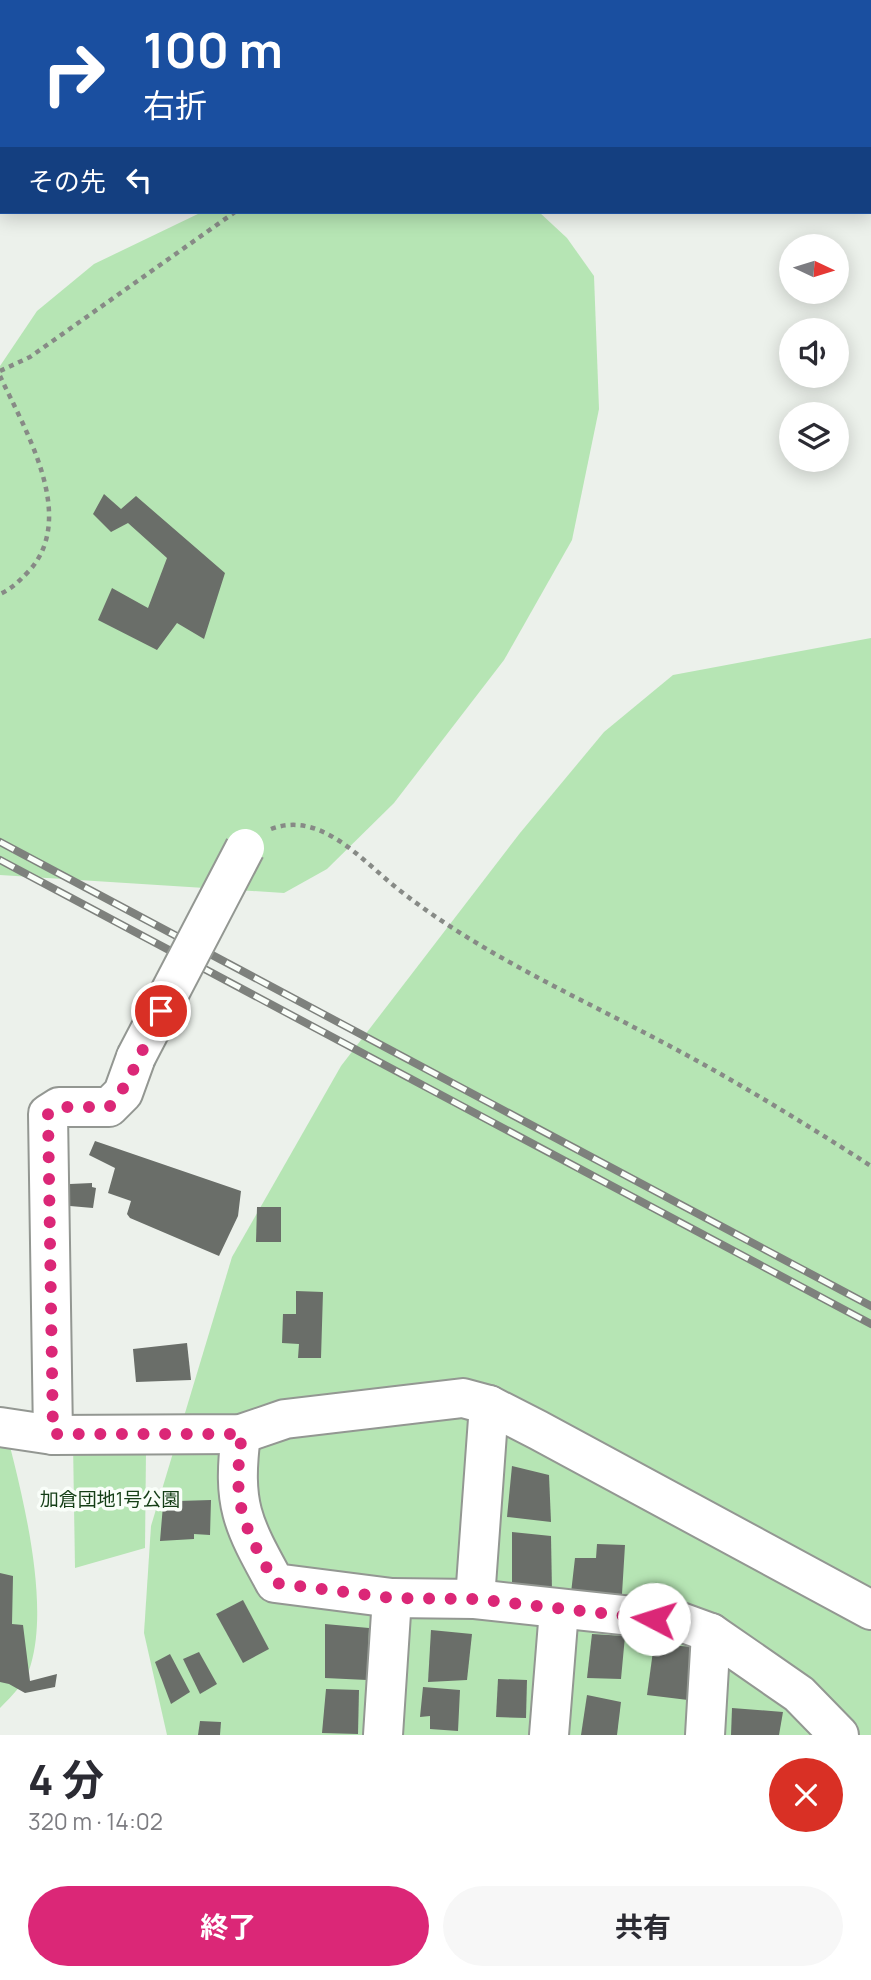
<!DOCTYPE html>
<html lang="ja">
<meta charset="utf-8">
<style>
:root{--surface:#fff;--page:#f7f7f7;--text:#2b2b33;--muted:#7c7c81;--accent:#db2777}
body{margin:0;font-family:Manrope,"Noto Sans JP",sans-serif;background:var(--page);color:var(--text);height:100vh;display:flex;flex-direction:column;font-size:26px;white-space:nowrap}
*{box-sizing:border-box;margin:0}
p{font-size:23px;color:var(--muted)}
.icon{flex:none;width:38px;height:38px;fill:none;stroke:currentColor;stroke-width:2;stroke-linecap:round;stroke-linejoin:round}
.map{position:relative;height:1735px;overflow:hidden}
.side{display:flex;flex-direction:column;background:var(--surface);flex:1}
.side>*{flex:none}
.banner{position:absolute;left:0px;top:0px;width:872px;height:214px;box-shadow:0 4px 18px #0003;background:#1a4fa0;color:#fff;overflow:hidden}
.needle{width:46px;rotate:94deg}
.tools{position:absolute;left:779px;top:234px;display:grid;gap:14px}
.tools a{display:grid;place-items:center;width:70px;height:70px;border-radius:50%;background:var(--surface);box-shadow:0 4px 18px #0003;font-size:35px}
.pin{position:absolute;display:grid;place-items:center;width:60px;height:60px;color:#fff;margin:-30px;border:4px solid #fff;border-radius:50%;box-shadow:0 2px 7px #0007}
.me{position:absolute;width:77px;margin:-38px;rotate:275deg;stroke-linejoin:round;filter:drop-shadow(0 0 5px #0008)}
.turn{display:flex;align-items:center;gap:24px;height:147px;padding:0 28px;font-size:32px}
.turn .icon{width:91px;height:91px;stroke-width:2.5}
.turn b{display:block;font-size:49px;line-height:60px}
.then{display:flex;align-items:center;height:66px;padding:0 28px;background:#0003;gap:14px;font-size:26px}
.round{display:grid;place-items:center;flex:none;width:74px;height:74px;border-radius:37px;background:var(--page)}
.head{display:flex;align-items:center;justify-content:space-between;height:119px;padding:0 28px}
h1{font-size:42px;font-weight:700;line-height:52px}
.button{display:flex;gap:14px;margin-top:auto;padding:14px 28px}
.button a{flex:1;height:80px;border-radius:42px;background:var(--accent);color:#fff;font-size:28px;font-weight:700;line-height:80px;text-align:center}
.button a+a{background:var(--page);color:var(--text)}
.map>svg:first-child{display:block}
.green{fill:#b6e5b4}
.building{fill:#6a6e69}
.lines{fill:none;stroke-linecap:round;stroke-linejoin:round}
.minor-casing{stroke:#939792;stroke-width:42}
.path{stroke:#878a86;stroke-width:4.5;stroke-dasharray:5 5;stroke-linecap:butt}
.minor{stroke:#fff;stroke-width:38}
.rail-casing{stroke:#7e817d;stroke-width:8}
.rail{stroke:#f9fef9;stroke-width:5;stroke-dasharray:16;stroke-linecap:butt}
.minor-bridge-casing{stroke:#939792;stroke-width:42;stroke-linecap:butt}
.minor-bridge{stroke:#fff;stroke-width:38}
.route{stroke:#db2777;stroke-width:12;stroke-dasharray:0 21.6}
.labels{text-anchor:middle;stroke-width:7;stroke-linejoin:round;paint-order:stroke}
.park-label{font-size:19px;fill:#143e16;stroke:#f9fef9}
</style>
<div class="map">
<svg width="871" height="1735" viewBox="0 0 871 1735">
<rect width="100%" height="100%" fill="#ecf1eb"/>
<g class="green">
<path d="M202,212H539L567,238L594,276L599,409L572,540L504,660L394,803L327,869L284,893L0,875V366L37,311L94,264Z"/>
<path d="M871,638V1735H167L144,1633L151,1526L232,1257L341,1066L520,833L604,732L673,675Z"/>
<path d="M0,1408C18,1477 51,1595 31,1664C27,1681 12,1696 0,1708Z"/>
<path d="M73,1442L146,1450L145,1548L75,1568Z"/>
</g>
<g class="building">
<path d="M104,494L121,509L136,496L225,573L204,639L177,623L157,650L98,620L112,588L148,608L167,558L128,523L111,532L93,514Z"/>
<path d="M95,1141L241,1191L238,1216L219,1256L130,1218L127,1214L131,1201L108,1193L115,1168L89,1155Z"/>
<path d="M92,1183V1187L96,1188L93,1208L70,1206V1184Z"/>
<path d="M257,1207H281V1242H256Z"/>
<path d="M296,1291L323,1292L321,1358H298L299,1344L282,1343L283,1314H296Z"/>
<path d="M187,1343L191,1380L136,1382L133,1349Z"/>
<path d="M512,1466L549,1475L551,1522L507,1517Z"/>
<path d="M211,1500L210,1535L194,1534V1539L160,1541L163,1505H177L178,1501Z"/>
<path d="M512,1532L551,1536L552,1592L512,1591Z"/>
<path d="M597,1544L625,1545L622,1594L571,1593L575,1558H596Z"/>
<path d="M0,1573L13,1576L12,1624L23,1625L30,1681L57,1674L55,1687L25,1693L9,1684L0,1682Z"/>
<path d="M243,1600L269,1649L243,1663L216,1614Z"/>
<path d="M325,1624L369,1628L367,1680L325,1678Z"/>
<path d="M431,1630L472,1634L467,1680L428,1682Z"/>
<path d="M592,1634L625,1636L621,1679L587,1678Z"/>
<path d="M654,1644L694,1647L688,1700L647,1695Z"/>
<path d="M199,1652L217,1684L200,1694L183,1659Z"/>
<path d="M170,1654L190,1692L171,1704L155,1662Z"/>
<path d="M498,1679L527,1680L526,1718L496,1717Z"/>
<path d="M423,1687L460,1690L458,1731L430,1729V1716L420,1717Z"/>
<path d="M326,1689L359,1690L358,1734L322,1733Z"/>
<path d="M587,1695L621,1702L617,1735H581Z"/>
<path d="M732,1708L783,1712L779,1735H731Z"/>
<path d="M200,1721L221,1722L220,1735H198Z"/>
</g>
<g class="lines">
<g class="minor-casing">
<g id="minor">
<path d="M677,0L680,2"/>
<path d="M870,73L871,70"/>
<path d="M870,106H871"/>
<path d="M0,1427L53,1435L241,1434L285,1419L463,1398L489,1405L538,1430L871,1610"/>
<path d="M241,1434C232,1505 242,1523 275,1583L392,1598"/>
<path d="M53,1435L48,1114L59,1107H109L123,1093L136,1057"/>
<path d="M475,1599L489,1405"/>
<path d="M383,1735L392,1598L475,1599L678,1621L711,1633L799,1694L839,1735"/>
<path d="M549,1735L559,1610"/>
<path d="M705,1735L711,1633"/>
</g>
</g>
<g class="path">
<path d="M376,2L377,0"/>
<path d="M0,371L30,357L235,212"/>
<path d="M0,376C25,430 78,517 29,571C19,581 13,588 0,594"/>
<path d="M271,829C319,811 358,856 393,885C474,951 574,995 666,1044C736,1081 804,1123 871,1166"/>
</g>
<use href="#minor" class="minor"/>
<g class="rail-casing">
<g id="rail">
<path d="M0,842L871,1306"/>
<path d="M0,860L871,1324"/>
</g>
</g>
<use href="#rail" class="rail"/>
<g class="minor-bridge-casing">
<path id="minor-bridge" d="M136,1057L245,848"/>
</g>
<use href="#minor-bridge" class="minor-bridge"/>
</g>
<g class="lines">
<path class="route" d="M161,1011C146,1039 130,1086 109,1107H59L48,1114L53,1434H242C232,1505 242,1523 275,1583L392,1598L475,1599L654,1619"/>
</g>
<g class="labels">
<g class="park-label">
<text x="110" y="1506">加倉団地1号公園</text>
</g>
</g>
</svg>
<div class="tools">
<a><svg class="needle" viewBox="-14 -14 28 28"><path d="M0-13l5 13h-10z" fill="#e53935"/><path d="M0 13l5-13h-10z" fill="#7c7c81"/></svg></a>
<a><svg class="icon" aria-label="sound" viewBox="0 0 24 24"><path d="M4 9h4l5-4v14l-5-4H4zM17 9q2 3 0 6"/></svg></a>
<a><svg class="icon" aria-label="layers" viewBox="0 0 24 24"><path d="M12 4l9 5-9 5-9-5zM3 14l9 5 9-5"/></svg></a>
</div>
<div class="pin" style="left:161px;top:1011px;background:#d93025"><svg class="icon" aria-label="arrive" viewBox="0 0 24 24"><path d="M6 21V4h12l-3 4 3 4H6"/></svg></div>
<svg class="me" style="left:654px;top:1619px" viewBox="-20 -20 40 40"><circle r="19" fill="#fff"/><path d="M0-13L10 11 0 6-10 11z" fill="#db2777"/></svg>
<div class="banner">
<div class="turn"><svg class="icon" aria-label="right" viewBox="0 0 24 24"><path d="M7 20v-9h11M14 6l5 5-5 5"/></svg><div><b>100 m</b>右折</div></div>
<div class="then">その先<svg class="icon" aria-label="left" viewBox="0 0 24 24"><path d="M17 20v-9H6M10 6l-5 5 5 5"/></svg></div>
</div>
</div>
<section class="side">
<div class="head"><div><h1>4 分</h1><p>320 m · 14:02</p></div><a class="round" style="background:#d93025;color:#fff"><svg class="icon" aria-label="close" viewBox="0 0 24 24"><path d="M6 6l12 12M18 6L6 18"/></svg></a></div>
<div class="button"><a>終了</a><a>共有</a></div>
</section>
